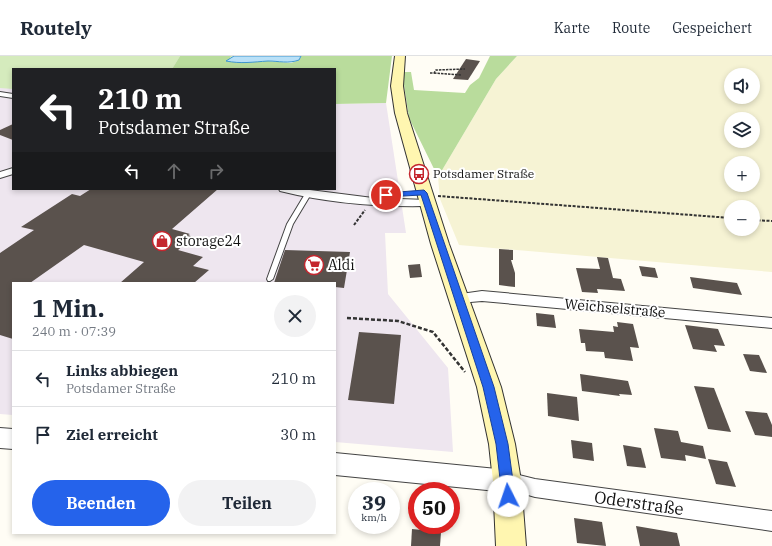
<!DOCTYPE html>
<html lang="de">
<meta charset="utf-8">
<style>
:root{--surface:#fff;--page:#f2f2f3;--text:#1f2937;--muted:#747a83;--line:#e0e1e3;--accent:#2563eb}
body{margin:0;font-family:"IBM Plex Serif",serif;background:var(--page);color:var(--text);height:100vh;display:flex;flex-direction:column;font-size:15px;white-space:nowrap}
*{box-sizing:border-box;margin:0}
p{font-size:13px;color:var(--muted)}
.icon{flex:none;width:22px;height:22px;fill:none;stroke:currentColor;stroke-width:2;stroke-linecap:round;stroke-linejoin:round}
.map{position:relative;flex:1;overflow:hidden}
.side{position:absolute;left:12px;top:226px;width:324px;height:252px;display:flex;flex-direction:column;background:var(--surface);border-radius:0px;box-shadow:0 2px 6px #0003}
.side>*{flex:none}
.guide{position:absolute;left:12px;top:12px;width:324px;height:122px;border-radius:0px;box-shadow:0 2px 6px #0003;background:#202124;color:#fff;overflow:hidden}
.tools{position:absolute;left:724px;top:12px;display:grid;gap:8px}
.tools a{display:grid;place-items:center;width:36px;height:36px;border-radius:50%;background:var(--surface);box-shadow:0 2px 6px #0003;font-size:20px}
.speed{position:absolute;left:348px;top:426px;display:flex;gap:8px;font-size:20px;font-weight:700;text-align:center}
.speed>*{display:grid;place-content:center;width:52px;height:52px;border-radius:50%;background:var(--surface);box-shadow:0 2px 6px #0003;line-height:1}
.speed small{font-size:10px;font-weight:400}
.speed .limit{border:6px solid #d22;background:#fff;color:#111}
.pin{position:absolute;display:grid;place-items:center;width:34px;height:34px;color:#fff;margin:-17px;border:2px solid #fff;border-radius:50%;box-shadow:0 1px 4px #0007}
.me{position:absolute;width:44px;margin:-22px;rotate:356deg;stroke-linejoin:round;filter:drop-shadow(0 0 3px #0008)}
.turn{display:flex;align-items:center;gap:14px;height:84px;padding:0 20px;font-size:18px}
.turn .icon{width:52px;height:52px;stroke-width:2.5}
.turn b{display:block;font-size:28px;line-height:34px}
.lanes{display:flex;align-items:center;height:38px;padding:0 20px;background:#0003;justify-content:center;gap:20px;direction:ltr}
.lanes .off{opacity:.35}
.round{display:grid;place-items:center;flex:none;width:42px;height:42px;border-radius:21px;background:var(--page)}
.overview{display:flex;align-items:center;justify-content:space-between;height:68px;padding:0 20px}
h1{font-size:24px;font-weight:700;line-height:30px}
.button{display:flex;gap:8px;margin-top:auto;padding:8px 20px}
.button a{flex:1;height:46px;border-radius:24px;background:var(--accent);color:#fff;font-size:16px;font-weight:700;line-height:46px;text-align:center}
.button a+a{background:var(--page);color:var(--text)}
ul{padding:0;list-style:none}
li{display:flex;align-items:center;gap:12px;height:56px;padding:0 20px;border-top:1px solid var(--line)}
li div{flex:1}
li b{display:block;font-size:15px}
li em{font-style:normal}
header{display:flex;align-items:center;gap:24px;box-sizing:border-box;height:56px;padding:0 20px;background:var(--surface);border-bottom:1px solid var(--line)}
header strong{font-size:19px}
nav{display:flex;gap:22px;margin-inline-start:auto;font-size:14px}
.map>svg:first-child{display:block}
.industrial{fill:#eee6ef}
.farmland{fill:#f6f3d4;fill-rule:evenodd}
.green{fill:#d5ebbd}
.forest{fill:#b9dc9c}
.water{fill:#b9e0f7;stroke:#3f96cf}
.building{fill:#5a524d}
.lines{fill:none;stroke-linecap:round;stroke-linejoin:round}
.service-casing{stroke:#444;stroke-width:2}
.minor-casing{stroke:#444;stroke-width:2}
.tertiary-casing{stroke:#444;stroke-width:2}
.secondary-casing{stroke:#333;stroke-width:2}
.path-far2{stroke:#333;stroke-width:1.5;stroke-dasharray:2.5 1;stroke-linecap:butt}
.path-far1{stroke:#333;stroke-width:2;stroke-dasharray:3 1.5;stroke-linecap:butt}
.path{stroke:#333;stroke-width:2.5;stroke-dasharray:4 2;stroke-linecap:butt}
.service{fill:#fff;fill-rule:evenodd}
.minor{fill:#fff;fill-rule:evenodd}
.tertiary{fill:#fff;fill-rule:evenodd}
.secondary{fill:#fff6b0;fill-rule:evenodd}
.route{fill:#2563eb;stroke:#184099}
.labels{text-anchor:middle;stroke-width:4;stroke-linejoin:round;paint-order:stroke}
.far-poi-label{font-size:12px;fill:#111;stroke:#fff;text-anchor:start}
.poi-label{font-size:14px;fill:#111;stroke:#fff;text-anchor:start}
.street-label{font-size:14px;fill:#111;stroke:#fff}
.near-street-label{font-size:17px;fill:#111;stroke:#fff}
</style>
<header>
<strong>Routely</strong>
<nav><a>Karte</a><a>Route</a><a>Gespeichert</a></nav>
</header>
<div class="map">
<svg width="772" height="490" viewBox="0 0 772 490">
<rect width="100%" height="100%" fill="#fffdf5"/>
<path class="industrial" d="M0,0H180L172,13H13V133H335V48L386,47L406,177H385L388,238L448,312L453,396L335,386V227H13V359L0,358Z"/>
<path class="farmland" d="M517,0H772V216L459,189L440,143L438,121L496,23ZM731,19H753V41H731ZM731,63H753V85H731ZM731,107H753V129H731ZM731,151H753V173H731Z"/>
<path class="green" d="M0,0H180L172,13H13V33L0,32Z"/>
<g class="forest">
<path d="M180,0H234L230,1L234,6L268,5L291,7L299,4L301,0H392L386,47L335,48V13H172Z"/>
<path d="M490,0H517L496,23L438,121L409,62L402,16H411L414,34L465,37L470,29L479,22Z"/>
</g>
<path class="water" d="M234,0H301L299,4C288,8 279,5 268,5C253,6 241,8 226,5Z"/>
<g class="building">
<path d="M466,3L480,5L468,24L453,23Z"/>
<path d="M13,68V84L0,79V74Z"/>
<path d="M91,133H218L172,173L190,178L188,179L193,181L178,194L203,201L193,210L209,214L194,227H120L144,206L84,189L30,227H13V283L0,279V197L34,174L21,171L72,138L80,140Z"/>
<path d="M499,193L513,194V204H511L515,217V231L499,229Z"/>
<path d="M285,194L350,196L344,232L335,231V227H274Z"/>
<path d="M597,201L608,202L613,222L621,223L625,235L597,233L598,237L582,236L576,212L600,213Z"/>
<path d="M420,208L422,221L410,222L408,209Z"/>
<path d="M639,210L655,212L658,222L642,220Z"/>
<path d="M690,221L737,227L742,239L693,232Z"/>
<path d="M536,257L554,259L556,272L537,270Z"/>
<path d="M617,266L633,268L639,292L630,291L633,305L605,302L604,296L586,295L585,287H581L579,273L614,276L613,270L618,271Z"/>
<path d="M685,269L718,273L725,290L714,289L717,296L693,293Z"/>
<path d="M359,276L401,279L394,348L348,344Z"/>
<path d="M743,298L759,299L767,317L750,315Z"/>
<path d="M580,318L628,325L632,339L619,338L620,340L582,335Z"/>
<path d="M694,330L714,332L731,376L708,373Z"/>
<path d="M547,337L577,341L579,365L548,360Z"/>
<path d="M745,355L767,357L772,369V381L755,379Z"/>
<path d="M654,372L678,375L681,386L703,390L706,403L685,399L686,405L661,402Z"/>
<path d="M571,384L592,387L594,405L573,402Z"/>
<path d="M623,389L641,392L646,412L627,410Z"/>
<path d="M708,403L727,406L736,431L716,428Z"/>
<path d="M574,462L602,466L606,490L577,487Z"/>
<path d="M636,470L677,477L680,490H640Z"/>
<path d="M412,473L441,476L440,490H411Z"/>
</g>
<g class="lines">
<g class="service-casing">
<path id="service" d="M308,136L311,138L293,168L273,223L270,225H268L267,223L287,168L305,138Z"/>
</g>
<g class="minor-casing">
<g id="minor">
<path d="M0,36L13,38V42L0,40Z"/>
<path d="M13,112V118L0,122V116Z"/>
<path d="M279,133H302L373,142L427,144L433,147L427,150C378,151 328,147 280,135Z"/>
<path d="M482,235L772,262V272L482,245L459,247L454,245L452,242L454,239Z"/>
<path d="M507,416L535,423L772,455V475L535,441L500,431L498,425L500,419Z"/>
</g>
</g>
<g class="tertiary-casing">
<g id="tertiary">
<path d="M0,372L13,373V393L0,392Z"/>
<path d="M335,397L507,414L516,417L519,425L516,433L507,436L335,419Z"/>
</g>
</g>
<g class="secondary-casing">
<path id="secondary" d="M395,0H405L403,30L407,57L449,188L501,331L515,388L521,425L526,490H496L493,425L489,388L477,331L431,188L395,57L391,30Z"/>
</g>
<g class="path-far2">
<path d="M430,17H434L436,14L465,13"/>
<path d="M434,17L461,19"/>
</g>
<g class="path-far1">
<path d="M438,140L731,162"/>
<path d="M753,164L772,165"/>
<path d="M354,169L365,154"/>
</g>
<path class="path" d="M347,262L398,265L433,276L465,316"/>
<use href="#service" class="service"/>
<use href="#minor" class="minor"/>
<use href="#tertiary" class="tertiary"/>
<use href="#secondary" class="secondary"/>
</g>
<path class="route" d="M424,134L427,137L494,331L508,388L515,440L513,444L508,446L504,444L502,440L496,388L483,331L421,139L386,141L382,139L386,137Z"/>
<defs>
<g id="bus-ring" transform="scale(1)"><circle r="9.5" fill="#fff" stroke="#c4262e" stroke-width="1.5"/><path d="M-5-6H5V4H4V6H2V4H-2V6H-4V4H-5ZM-3.5-4V0h7V-4ZM-3.5 1.2v1.5H-2V1.2ZM2 1.2v1.5H3.5V1.2Z" fill="#c4262e"/></g>
<g id="shop-ring" transform="scale(1)"><circle r="9.5" fill="#fff" stroke="#c4262e" stroke-width="1.5"/><path d="M-5-2.5h2.3a2.7 3.5 0 0 1 5.4 0H5L5.5 6h-11ZM-1.5-2.5h3a1.5 2.3 0 0 0-3 0Z" fill="#c4262e"/></g>
<g id="supermarket-ring" transform="scale(1)"><circle r="9.5" fill="#fff" stroke="#c4262e" stroke-width="1.5"/><path d="M-6-5.5h2.5l.6 2H6L4.5 2H-2.5L-4.4-4H-6ZM-1.5 3.2a1.3 1.3 0 1 0 .1 0ZM3 3.2a1.3 1.3 0 1 0 .1 0Z" fill="#c4262e"/></g>
</defs>
<g fill-rule="evenodd">
<use href="#bus-ring" x="419" y="118"/>
<use href="#shop-ring" x="162" y="185"/>
<use href="#supermarket-ring" x="314" y="209"/>
</g>
<g class="labels">
<g class="far-poi-label">
<text x="433" y="122">Potsdamer Straße</text>
</g>
<g class="poi-label">
<text x="176" y="190">storage24</text>
<text x="328" y="214">Aldi</text>
</g>
<g class="street-label">
<text transform="translate(615 252) rotate(5)" y="5">Weichselstraße</text>
</g>
<g class="near-street-label">
<text transform="translate(639 447) rotate(8)" y="6">Oderstraße</text>
</g>
</g>
</svg>
<div class="tools">
<a><svg class="icon" aria-label="sound" viewBox="0 0 24 24"><path d="M4 9h4l5-4v14l-5-4H4zM17 9q2 3 0 6"/></svg></a>
<a><svg class="icon" aria-label="layers" viewBox="0 0 24 24"><path d="M12 4l9 5-9 5-9-5zM3 14l9 5 9-5"/></svg></a>
<a>+</a>
<a>−</a>
</div>
<div class="speed"><div>39<small>km/h</small></div><div class="limit">50</div></div>
<div class="pin" style="left:386px;top:139px;background:#d93025"><svg class="icon" aria-label="arrive" viewBox="0 0 24 24"><path d="M6 21V4h12l-3 4 3 4H6"/></svg></div>
<svg class="me" style="left:508px;top:440px" viewBox="-20 -20 40 40"><circle r="19" fill="#fff"/><path d="M0-13L10 11 0 6-10 11z" fill="#2563eb"/></svg>
<div class="guide">
<div class="turn"><svg class="icon" aria-label="left" viewBox="0 0 24 24"><path d="M17 20v-9H6M10 6l-5 5 5 5"/></svg><div><b>210 m</b>Potsdamer Straße</div></div>
<div class="lanes"><svg class="icon" aria-label="left" viewBox="0 0 24 24"><path d="M17 20v-9H6M10 6l-5 5 5 5"/></svg><svg class="icon off" aria-label="ahead" viewBox="0 0 24 24"><path d="M12 20V5M6 11l6-6 6 6"/></svg><svg class="icon off" aria-label="right" viewBox="0 0 24 24"><path d="M7 20v-9h11M14 6l5 5-5 5"/></svg></div>
</div>
<section class="side">
<div class="overview"><div><h1>1 Min.</h1><p>240 m · 07:39</p></div><a class="round"><svg class="icon" aria-label="close" viewBox="0 0 24 24"><path d="M6 6l12 12M18 6L6 18"/></svg></a></div>
<ul>
<li><svg class="icon" aria-label="left" viewBox="0 0 24 24"><path d="M17 20v-9H6M10 6l-5 5 5 5"/></svg><div><b>Links abbiegen</b><p>Potsdamer Straße</p></div><em>210 m</em></li>
<li><svg class="icon" aria-label="arrive" viewBox="0 0 24 24"><path d="M6 21V4h12l-3 4 3 4H6"/></svg><div><b>Ziel erreicht</b></div><em>30 m</em></li>
</ul>
<div class="button"><a>Beenden</a><a>Teilen</a></div>
</section>
</div>
